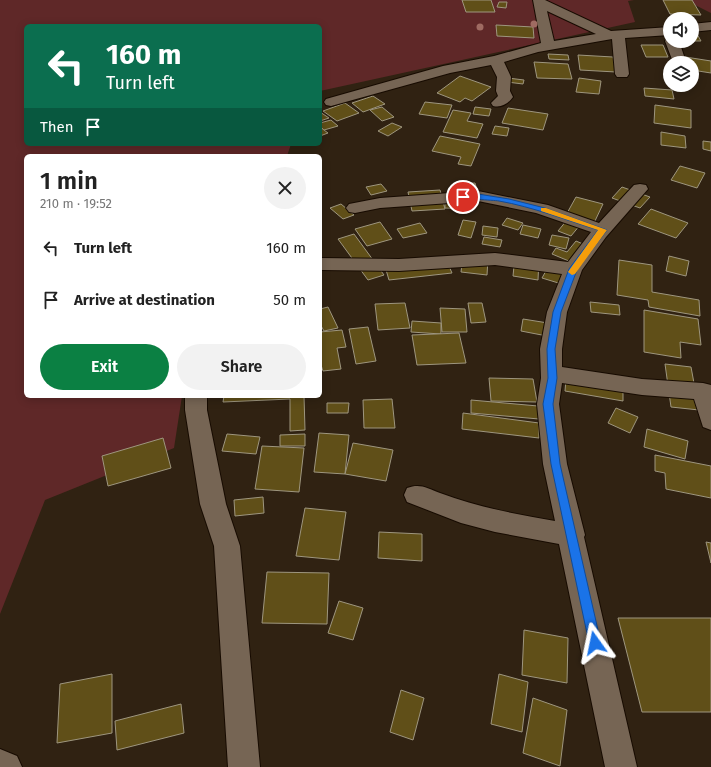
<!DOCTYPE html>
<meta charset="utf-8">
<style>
:root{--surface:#fff;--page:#f2f2f2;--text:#222;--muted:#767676;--accent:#0b8043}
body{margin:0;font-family:"Fira Sans",sans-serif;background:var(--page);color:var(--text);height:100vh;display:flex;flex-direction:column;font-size:15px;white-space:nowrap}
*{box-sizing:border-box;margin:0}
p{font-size:13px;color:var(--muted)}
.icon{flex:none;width:22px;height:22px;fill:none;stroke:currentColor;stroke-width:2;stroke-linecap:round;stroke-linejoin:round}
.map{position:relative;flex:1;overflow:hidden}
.panel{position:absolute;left:24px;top:154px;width:298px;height:244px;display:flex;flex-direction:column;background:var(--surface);border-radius:6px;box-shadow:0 2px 10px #0003}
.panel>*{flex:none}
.guide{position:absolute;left:24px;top:24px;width:298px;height:122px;border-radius:6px;box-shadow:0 2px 10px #0003;background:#0b6e4f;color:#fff;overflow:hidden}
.controls{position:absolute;left:663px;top:12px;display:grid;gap:8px}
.controls a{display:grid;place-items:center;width:36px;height:36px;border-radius:50%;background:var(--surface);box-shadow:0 2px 10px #0003;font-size:20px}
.pin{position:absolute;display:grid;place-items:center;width:34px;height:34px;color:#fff;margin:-17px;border:2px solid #fff;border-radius:50%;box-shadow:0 1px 4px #0007}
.me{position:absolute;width:44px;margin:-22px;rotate:348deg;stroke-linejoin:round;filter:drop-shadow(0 0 3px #0008)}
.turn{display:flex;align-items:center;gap:14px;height:84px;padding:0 16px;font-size:18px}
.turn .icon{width:52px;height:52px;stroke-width:2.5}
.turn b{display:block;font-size:28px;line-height:34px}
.then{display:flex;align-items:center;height:38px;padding:0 16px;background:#0003;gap:8px;font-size:15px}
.round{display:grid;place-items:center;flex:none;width:42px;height:42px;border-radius:21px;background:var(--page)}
.head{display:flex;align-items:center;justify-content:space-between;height:68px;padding:0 16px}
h1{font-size:24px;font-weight:600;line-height:30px}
.primary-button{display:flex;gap:8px;margin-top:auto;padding:8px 16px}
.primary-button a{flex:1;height:46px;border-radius:24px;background:var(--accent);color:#fff;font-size:16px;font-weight:600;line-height:46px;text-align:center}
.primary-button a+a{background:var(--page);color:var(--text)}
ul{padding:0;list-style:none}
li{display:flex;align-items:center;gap:12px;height:52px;padding:0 16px}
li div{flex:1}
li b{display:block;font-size:15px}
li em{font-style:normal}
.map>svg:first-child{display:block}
.green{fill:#5f2828}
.building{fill:#604f18;stroke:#9e967f}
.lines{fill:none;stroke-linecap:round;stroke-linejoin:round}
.minor-casing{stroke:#170b01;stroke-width:2}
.minor{fill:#766554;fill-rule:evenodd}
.tree{fill:#9f6b62}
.route{fill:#1a73e8;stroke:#114b97}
.slow{fill:#f59e0b}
</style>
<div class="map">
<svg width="711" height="767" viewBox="0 0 711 767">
<rect width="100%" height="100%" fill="#302212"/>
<g class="green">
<path d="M0,0H634L628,1L635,22L320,91V26H26V144H291L287,156H26V396H182L174,448L45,500L0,614Z"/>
<path d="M685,0H711V13Z"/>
</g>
<g class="building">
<path d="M462,0H491L495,12H466Z"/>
<path d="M663,0H692L701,15L670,14Z"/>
<path d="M499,2H507L506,8L497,7Z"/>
<path d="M496,25L533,27L534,38L497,36Z"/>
<path d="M692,34H697L701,41H692Z"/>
<path d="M641,45H663L668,57H646Z"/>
<path d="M548,54L568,55L569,60L549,59Z"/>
<path d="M578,55L613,57L616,72L580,70Z"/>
<path d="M679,56L711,61V73L692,70V63H678Z"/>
<path d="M534,62L568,64L572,79L537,78Z"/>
<path d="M460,76L491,87L472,101L465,98L460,102L437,93Z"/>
<path d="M508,78L524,80L523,84L507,82Z"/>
<path d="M579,78L601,81L599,94L576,92Z"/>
<path d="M644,88L672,90L674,99L645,96Z"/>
<path d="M373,96L385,104L363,112L352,103Z"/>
<path d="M425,102L452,105L447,118L419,114Z"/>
<path d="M345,103L359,113L337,121L323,111Z"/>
<path d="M655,105L691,110V128L654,123Z"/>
<path d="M382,107L394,117L382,121L370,110Z"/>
<path d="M475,107L491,109L489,116L473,114Z"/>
<path d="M508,108L548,114L543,130L502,123Z"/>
<path d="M453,110L471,113L467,121L483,124L477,138L443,132Z"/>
<path d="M320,112L329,118L320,121Z"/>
<path d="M331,120L338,126L324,130L320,126V123Z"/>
<path d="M392,123L402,127L388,136L378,131Z"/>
<path d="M495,126L509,128L507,136L492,134Z"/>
<path d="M320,127L328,133L320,136Z"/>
<path d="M661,132L685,136L686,148L661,145Z"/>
<path d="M440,136L480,144L471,166L458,164L461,157L432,151Z"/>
<path d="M703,141L711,142V151L703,149Z"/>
<path d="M680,166L705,173L697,188L671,180Z"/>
<path d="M475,183L478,193H460L457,184Z"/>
<path d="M381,184L387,191L371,195L366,187Z"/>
<path d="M622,187L650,197L640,208L612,198Z"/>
<path d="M440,190L445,209L412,211L408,192Z"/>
<path d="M445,197L467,198L468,209L445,208Z"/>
<path d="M576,197L603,204L594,223L566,215Z"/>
<path d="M341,204L354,215L343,219L330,208Z"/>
<path d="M651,209L688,223L676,238L638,224Z"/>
<path d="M507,218L523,223L518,230L502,225Z"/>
<path d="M463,220L476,222L471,238L458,235Z"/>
<path d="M567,220L580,225L571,236L558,231Z"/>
<path d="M380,222L392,239L367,246L355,229Z"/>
<path d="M420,223L427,233L403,238L397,229Z"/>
<path d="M523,225L541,229L538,238L520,234Z"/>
<path d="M483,226L498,228L497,237L482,235Z"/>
<path d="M354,234L384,275L368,280L338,239Z"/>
<path d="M552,235L569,238L566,249L549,245Z"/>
<path d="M484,237L502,240L500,247L482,244Z"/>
<path d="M576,241L590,247L576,264L552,254L556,248L567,252Z"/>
<path d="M463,256L488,259L487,275L461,272Z"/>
<path d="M515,256L539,259L538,280L513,276Z"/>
<path d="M669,256L689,261L686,276L666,271Z"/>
<path d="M445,257L452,273L389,280L384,263Z"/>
<path d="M619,260L652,265V292L699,300L700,316L649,307L648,300L617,295Z"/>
<path d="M547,269L569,276L565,285L542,278Z"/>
<path d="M590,302L619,305L620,315L591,312Z"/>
<path d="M405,303L410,328L378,330L375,304Z"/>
<path d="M468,303H482L486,322L471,323Z"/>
<path d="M328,307L338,328L324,331L320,324V309Z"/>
<path d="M440,308L465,309L467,332H442Z"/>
<path d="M644,310L698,319L701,345L680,342L681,358L644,352Z"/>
<path d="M523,319L548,323L547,336L521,331Z"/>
<path d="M412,321L441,323V334L411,332Z"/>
<path d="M368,327L376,361L356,364L349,329Z"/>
<path d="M342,330L346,347L337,348L341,369L323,371L320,362V332Z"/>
<path d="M459,333L466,363L417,365L412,335Z"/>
<path d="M665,364L691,367L699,410L671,407Z"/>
<path d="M489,378L533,379L537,402L491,401Z"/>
<path d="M566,379L623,389V401L565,391Z"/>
<path d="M224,396H304L305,430L290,431V399L223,402Z"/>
<path d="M392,399L395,428H364L363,400Z"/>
<path d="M471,400L538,406L539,419L471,413Z"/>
<path d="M327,403H349L348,413H327Z"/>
<path d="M616,408L638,417L630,433L608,423Z"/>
<path d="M463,413L539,423V438L462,429Z"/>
<path d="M647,429L688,441L685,459L644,447Z"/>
<path d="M319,433L349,435L345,474L314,472Z"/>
<path d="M227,434L260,437L256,454L222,451Z"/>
<path d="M305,434V446H280V435Z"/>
<path d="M163,438L171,468L108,486L102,456Z"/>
<path d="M353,443L393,450L386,481L345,474Z"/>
<path d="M262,446L304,448L299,492L255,489Z"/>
<path d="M655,455L711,466V498L666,489L665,473L655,471Z"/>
<path d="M263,497L264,513L235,516L234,500Z"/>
<path d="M305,508L346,512L339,560L296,556Z"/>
<path d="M379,532L422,534V561L378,558Z"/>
<path d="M706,542L711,543V563Z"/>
<path d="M267,572L329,573L327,624L262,623Z"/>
<path d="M339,601L363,608L353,640L328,633Z"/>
<path d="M618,618H711V712H642Z"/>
<path d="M524,630L568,638L567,683L522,675Z"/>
<path d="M112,674V733L57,743L60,684Z"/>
<path d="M499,674L528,682L522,732L491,724Z"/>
<path d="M401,690L424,698L413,740L390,732Z"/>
<path d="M533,698L567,710L560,766L523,753Z"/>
<path d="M181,704L184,733L117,750L115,721Z"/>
</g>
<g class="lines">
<g class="minor-casing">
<g id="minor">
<path d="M533,0H545L611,31L670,27V35L625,38L629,74L627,77H617L615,74L612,39L538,52L504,62L511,77L510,91L513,97C508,104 501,108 493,106L491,103L498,96L496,91L497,77L491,65L450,73L331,106L326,105L324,102L326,99L443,66L494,56L541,43ZM547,11L596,34L554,41Z"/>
<path d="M711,22V30L692,32V24Z"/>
<path d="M667,38H670V41H679L685,59L683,62H673L665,41Z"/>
<path d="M640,184L646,185L648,189L606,237L582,270L567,312L562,349V367L642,379L703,383L711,385V430L703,427L694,399L642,395L562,383L559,404L567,464L585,535L584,537L637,767H605L559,544L495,532L461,523L407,502L404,495L407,488C420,483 427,488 440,493C477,507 515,514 555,521L543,464L537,404L541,378L540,349L547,312L562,274L495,265L399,271L321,270L320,258L399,259L495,253L568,262L591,232L536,213L478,201L380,208L355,213L349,212L346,208L349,204L380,198L478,191L548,205L599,223L634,185Z"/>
<path d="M185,396H207V410L226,504L240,546L260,767H228L214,546L200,504L185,410Z"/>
<path d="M0,749L17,756L22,767H0Z"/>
</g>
</g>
<use href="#minor" class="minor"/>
</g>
<g class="tree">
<circle cx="534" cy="24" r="3.5"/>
<circle cx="480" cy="27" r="3.5"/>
</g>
<path class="route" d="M478,194L509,199L545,208L607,230L577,270L561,312L555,349L557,378L553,404L560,464L601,643L599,647L595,649L591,647L589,643L551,464L543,404L548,378L547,349L553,312L569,269L598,230C566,220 533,207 499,201C493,200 462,199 460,197L463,195Z"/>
<path class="slow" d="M541,208H546L607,230L575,274L572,275L568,272L598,230L541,211Z"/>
</svg>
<div class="controls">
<a><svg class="icon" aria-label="sound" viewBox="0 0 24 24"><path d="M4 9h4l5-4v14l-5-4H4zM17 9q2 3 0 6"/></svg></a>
<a><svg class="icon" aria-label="layers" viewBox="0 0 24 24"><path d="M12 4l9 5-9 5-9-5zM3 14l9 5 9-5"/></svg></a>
</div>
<div class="pin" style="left:463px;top:197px;background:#d93025"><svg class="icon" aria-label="arrive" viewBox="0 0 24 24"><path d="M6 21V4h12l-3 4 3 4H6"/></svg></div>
<svg class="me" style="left:595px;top:643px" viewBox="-20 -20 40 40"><path d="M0-17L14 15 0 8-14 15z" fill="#1a73e8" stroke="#fff" stroke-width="4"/></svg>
<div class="guide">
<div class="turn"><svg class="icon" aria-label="left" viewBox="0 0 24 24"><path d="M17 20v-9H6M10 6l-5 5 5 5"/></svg><div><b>160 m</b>Turn left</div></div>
<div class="then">Then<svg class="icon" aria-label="arrive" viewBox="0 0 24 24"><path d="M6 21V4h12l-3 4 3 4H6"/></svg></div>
</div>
<section class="panel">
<div class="head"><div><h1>1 min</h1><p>210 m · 19:52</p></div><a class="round"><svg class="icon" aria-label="close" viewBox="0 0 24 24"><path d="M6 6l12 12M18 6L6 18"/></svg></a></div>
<ul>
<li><svg class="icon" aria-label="left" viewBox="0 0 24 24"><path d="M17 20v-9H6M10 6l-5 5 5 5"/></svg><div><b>Turn left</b></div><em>160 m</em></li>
<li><svg class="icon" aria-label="arrive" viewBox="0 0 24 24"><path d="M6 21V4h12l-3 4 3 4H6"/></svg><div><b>Arrive at destination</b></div><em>50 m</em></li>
</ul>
<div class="primary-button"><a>Exit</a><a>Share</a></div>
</section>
</div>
